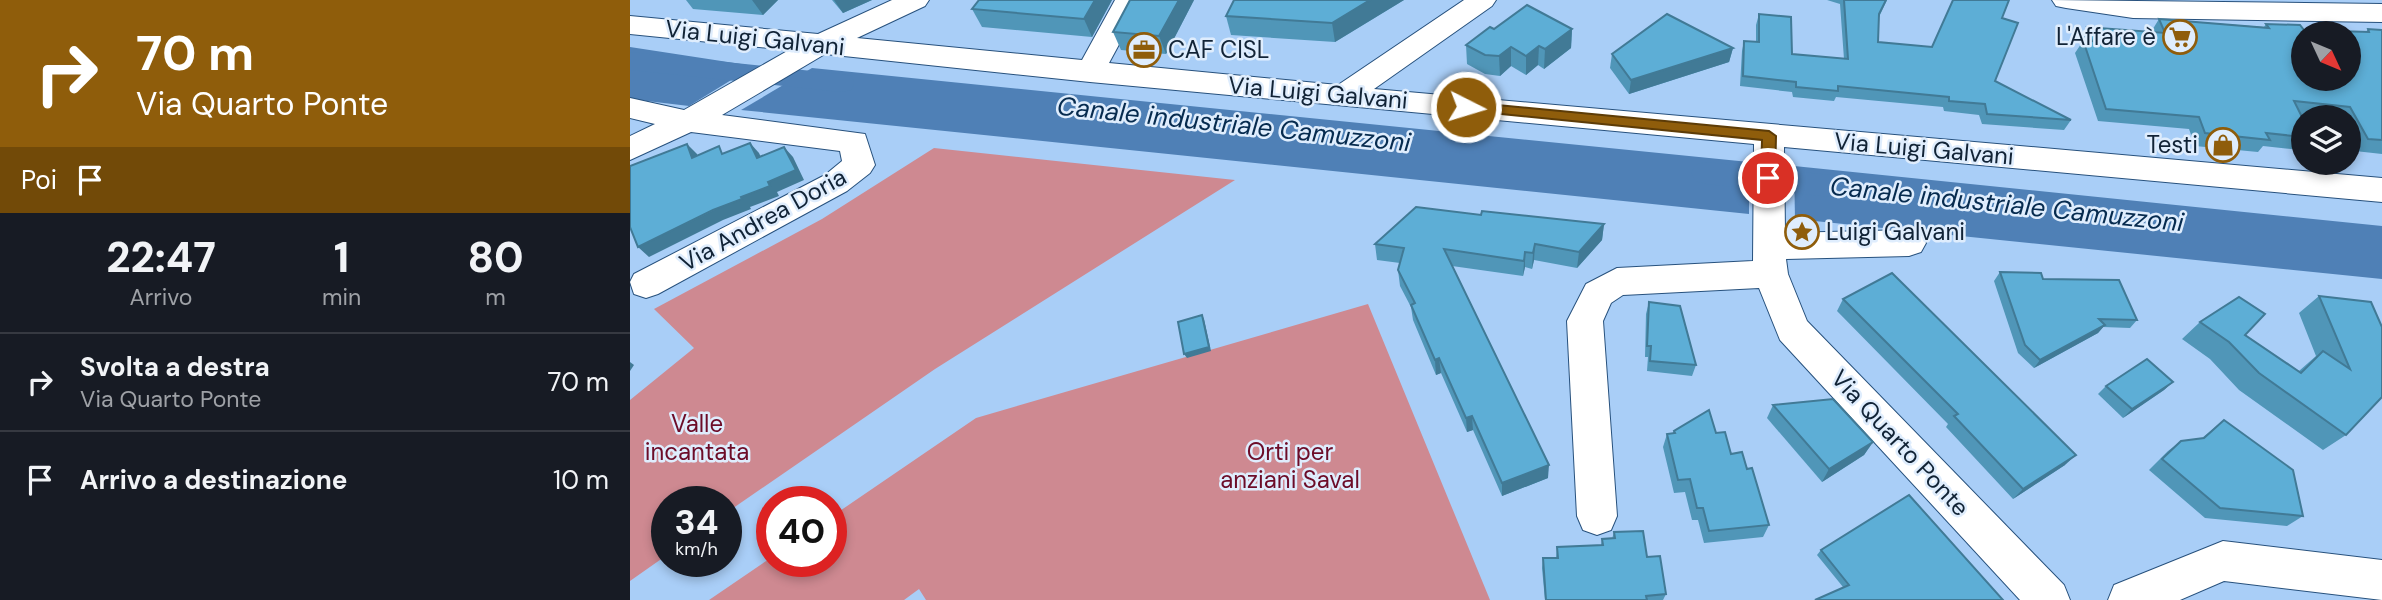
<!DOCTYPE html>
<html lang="it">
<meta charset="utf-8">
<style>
:root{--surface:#171b24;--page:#20242c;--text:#f1f3f6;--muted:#9ea1a6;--line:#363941}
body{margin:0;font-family:"DM Sans",sans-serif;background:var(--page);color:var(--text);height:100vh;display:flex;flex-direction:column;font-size:26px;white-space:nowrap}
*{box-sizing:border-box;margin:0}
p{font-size:23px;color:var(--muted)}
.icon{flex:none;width:38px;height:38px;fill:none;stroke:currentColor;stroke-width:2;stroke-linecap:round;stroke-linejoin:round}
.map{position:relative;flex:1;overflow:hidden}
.panel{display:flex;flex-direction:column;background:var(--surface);width:630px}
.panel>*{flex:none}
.banner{background:#8f5d0b;color:#fff;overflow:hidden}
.needle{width:46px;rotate:134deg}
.buttons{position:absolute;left:1661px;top:21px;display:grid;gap:14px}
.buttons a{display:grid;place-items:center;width:70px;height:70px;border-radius:50%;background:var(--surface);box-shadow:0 4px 10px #0003;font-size:35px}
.speed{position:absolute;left:21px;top:486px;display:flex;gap:14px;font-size:35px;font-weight:700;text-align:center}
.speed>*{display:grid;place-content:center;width:91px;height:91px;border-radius:50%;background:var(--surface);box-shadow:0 4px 10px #0003;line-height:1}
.speed small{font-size:18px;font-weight:400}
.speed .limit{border:10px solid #d22;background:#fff;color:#111}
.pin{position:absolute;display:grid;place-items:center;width:60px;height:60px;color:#fff;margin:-30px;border:4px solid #fff;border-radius:50%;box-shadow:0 2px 7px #0007}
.me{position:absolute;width:77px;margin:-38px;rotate:95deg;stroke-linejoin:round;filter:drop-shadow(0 0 5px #0008)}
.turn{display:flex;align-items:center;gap:24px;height:147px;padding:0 21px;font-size:32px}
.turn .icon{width:91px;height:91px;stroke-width:2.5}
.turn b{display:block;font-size:49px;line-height:60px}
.then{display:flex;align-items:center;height:66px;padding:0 21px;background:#0003;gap:14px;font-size:26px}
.eta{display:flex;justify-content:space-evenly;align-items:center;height:119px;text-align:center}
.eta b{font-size:42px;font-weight:800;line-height:49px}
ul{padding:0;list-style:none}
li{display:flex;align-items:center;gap:21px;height:98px;padding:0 21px;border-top:2px solid var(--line)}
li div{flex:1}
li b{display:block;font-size:26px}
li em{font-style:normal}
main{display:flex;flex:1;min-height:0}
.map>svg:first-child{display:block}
.green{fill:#ce8991}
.water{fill:#4f80b6}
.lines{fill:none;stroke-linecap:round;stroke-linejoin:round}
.canal{fill:#4f80b6;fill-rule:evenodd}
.minor-casing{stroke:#27517d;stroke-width:2}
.minor{fill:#fff;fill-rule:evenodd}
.wall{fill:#5096b8}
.shaded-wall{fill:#417a96}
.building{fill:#5daed6;stroke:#417a96;stroke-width:2;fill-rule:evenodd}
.route{fill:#8f5d0b;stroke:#5d3c07;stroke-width:2}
.labels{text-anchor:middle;stroke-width:5;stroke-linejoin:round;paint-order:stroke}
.poi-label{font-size:24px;fill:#112336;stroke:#dfedfd;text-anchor:end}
.street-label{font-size:24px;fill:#112336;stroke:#dfedfd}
.park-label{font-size:24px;fill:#6c0c28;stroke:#dfedfd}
.water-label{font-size:26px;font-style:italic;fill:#062b4f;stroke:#dfedfd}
</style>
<main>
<section class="panel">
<div class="banner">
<div class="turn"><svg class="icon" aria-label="right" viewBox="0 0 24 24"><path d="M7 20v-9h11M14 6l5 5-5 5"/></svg><div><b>70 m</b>Via Quarto Ponte</div></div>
<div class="then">Poi<svg class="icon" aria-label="arrive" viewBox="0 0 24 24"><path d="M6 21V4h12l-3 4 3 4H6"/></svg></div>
</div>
<div class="eta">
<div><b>22:47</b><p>Arrivo</p></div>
<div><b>1</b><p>min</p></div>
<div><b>80</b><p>m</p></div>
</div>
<ul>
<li><svg class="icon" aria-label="right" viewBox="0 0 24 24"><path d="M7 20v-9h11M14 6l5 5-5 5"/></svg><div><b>Svolta a destra</b><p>Via Quarto Ponte</p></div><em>70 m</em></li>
<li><svg class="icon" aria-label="arrive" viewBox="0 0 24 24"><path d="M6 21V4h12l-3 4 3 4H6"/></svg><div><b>Arrivo a destinazione</b></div><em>10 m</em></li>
</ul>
</section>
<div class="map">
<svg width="1752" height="600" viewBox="0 0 1752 600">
<rect width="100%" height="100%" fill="#a9cef7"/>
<g class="green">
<path d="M304,148L605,180L305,369L96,513V502H37V555L0,581V400L64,348L24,309L192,219Z"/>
<path d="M738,304L860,600H296L289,589L274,600H79L142,557V562H201V517L346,418Z"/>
</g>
<g class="water">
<path d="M0,47L124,66L59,106L0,99Z"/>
<path d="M182,68L1119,162V214L111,110Z"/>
<path d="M1164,166L1752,226V279L1165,219Z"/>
</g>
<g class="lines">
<g class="canal">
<path d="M0,52L211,74L221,76L225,83L221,90L211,92L0,70Z"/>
<path d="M1076,162L1210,176L1221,179L1225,187L1221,195L1210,198L1076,184L1065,181L1061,173L1065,165Z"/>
</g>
<g class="minor-casing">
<g id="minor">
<path d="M262,0H299L295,6L227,38L452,60L485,0H513L479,63L708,85L834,0H866L862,6L744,89L1752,178V202L1154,147L1155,233L1279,230L1291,234L1296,243L1291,252L1279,256L1156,259L1158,274L1177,321L1434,585L1440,600H1390L1150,340L1129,288L993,295L981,303L973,321L987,516L981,530L967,535L953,530L947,516L937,321L956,284L987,268L1123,261L1124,144L460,82L195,54L92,115L235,134L245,165L240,173L217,191L28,294L16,298L4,294L0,282L4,274L195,175L212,161L210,151L61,132L0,160V136L25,124L0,118V98L54,110L159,50L0,34V16L188,34Z"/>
<path d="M1422,0L1752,4V22L1503,18L1436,8L1426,6Z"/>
<path d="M1593,541L1752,560V600L1594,581L1550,600H1478L1484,585Z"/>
</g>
</g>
<use href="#minor" class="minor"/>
</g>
<g class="wall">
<path d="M56,0H148L133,15L63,9Z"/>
<path d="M202,0H242L213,13Z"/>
<path d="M482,0L462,37L352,27L342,9Z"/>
<path d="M564,0L536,54L491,50L483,32Z"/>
<path d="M604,0H774L705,42L601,35L596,16Z"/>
<path d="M1197,0H1257L1249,17L1248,42L1302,47L1372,18L1365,81L1441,120L1434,130L1352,124L1349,115L1314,111L1313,107L1206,97L1204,101L1163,97L1162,92L1110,86L1112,51L1114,41L1126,42V25L1129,14L1162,54L1214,59L1210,4Z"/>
<path d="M1529,19L1634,27L1636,24L1674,30L1736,32L1738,29L1752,30V154L1725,151L1718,139V117H1689L1671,115L1673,119V147L1671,150L1633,146L1628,152L1565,146L1559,129L1468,121L1445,53L1451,44L1449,40L1457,27L1521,32Z"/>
<path d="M864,29H942L941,48L914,69L908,65L896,75L881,66L870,76L855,74L837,64L836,45Z"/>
<path d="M1103,48L1099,62L999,94L980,68L982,54Z"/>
<path d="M851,215L974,224L972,240L947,268L904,260L902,269L895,267L893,276L822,266L918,478L872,496L843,430L837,432L811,373L806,375L783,320L781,307L770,286L768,270L770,263L747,260L745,244Z"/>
<path d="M1370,272L1413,279L1507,320L1500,328L1473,327L1468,333L1404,368L1388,353L1364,281Z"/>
<path d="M1689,296L1741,302L1716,435L1693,450L1609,390L1580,359L1552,339L1570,322L1615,335L1669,371L1686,356L1669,313Z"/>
<path d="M1213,299L1435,465L1383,499L1316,427L1318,424L1207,311Z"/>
<path d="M1019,302L1066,365L1062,376L1017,371L1018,357H1015L1016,314Z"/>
<path d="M1543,382L1534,390L1493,418L1468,394L1476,386Z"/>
<path d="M1143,405L1243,442L1234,455L1192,482L1137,418Z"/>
<path d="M1594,420L1673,516L1657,526L1575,518L1519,470L1538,451L1551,441L1572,438Z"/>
<path d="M1044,431L1086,433L1101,454L1117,469L1139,525L1133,537L1074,543L1068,520H1062L1055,492L1044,493L1033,447L1037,434L1043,433Z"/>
<path d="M984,532L1017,557L1036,594L1033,600H915L912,568L913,558H926L927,547L971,545L972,539H982Z"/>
<path d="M1191,550L1373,600L1213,587L1187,555Z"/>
</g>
<g class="shaded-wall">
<path d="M122,0H148L133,15Z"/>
<path d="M204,0H242L213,13Z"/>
<path d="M465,0H482L462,37L454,19Z"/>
<path d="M549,0H564L536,54L529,36Z"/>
<path d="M740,0H774L705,42L702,23Z"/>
<path d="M942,29L941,48L914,69L915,49Z"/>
<path d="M909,46L908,65L896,75V56Z"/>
<path d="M881,47V66L870,76L869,56Z"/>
<path d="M1103,48L1099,62L999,94L1001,80Z"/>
<path d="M120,143L129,153L136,168L127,158Z"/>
<path d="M57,144L67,154L72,168L62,158Z"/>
<path d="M154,147L163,157L174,180L147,192L149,196L120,207L121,209L93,220L19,257L8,247L111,197L138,182Z"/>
<path d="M974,224L972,240L947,268L949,252Z"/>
<path d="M905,244L904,260L902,269L903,253Z"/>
<path d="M895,252V267L893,276L894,261Z"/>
<path d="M572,315L574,319L581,351L557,358L554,354Z"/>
<path d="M1475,325L1468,333L1404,368L1410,360Z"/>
<path d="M809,358L811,373L806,375L805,360Z"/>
<path d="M0,362L4,365L0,371Z"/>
<path d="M1543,382L1534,390L1493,418L1502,409Z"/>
<path d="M842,416L843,430L837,432L836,418Z"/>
<path d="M1243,442L1234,455L1192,482L1199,469Z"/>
<path d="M1446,455L1435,465L1383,499L1393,489Z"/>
<path d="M919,465L918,478L872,496V483Z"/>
</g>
<g class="building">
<path d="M349,0H465L454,19L342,9Z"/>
<path d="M500,0H549L529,36L483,32Z"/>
<path d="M604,0H740L702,23L596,16Z"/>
<path d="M1214,0H1256L1249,14L1248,42L1302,47L1323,0H1379L1372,18L1388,23L1365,81L1441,120L1357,114L1355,104L1319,101V97L1208,86V91L1166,87V82L1113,76L1114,41L1129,42V14L1161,17L1162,54L1218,59Z"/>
<path d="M897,5L942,29L915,49L909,46L896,56L881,47L869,56L855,55L836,45L860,27L864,29Z"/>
<path d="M1037,14L1103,48L1001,80L982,54Z"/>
<path d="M1529,19L1639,28L1636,24L1670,25L1674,30L1739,32L1738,29L1752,30V140L1738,139L1720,107L1664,101L1673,119V137L1636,133L1640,140L1575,133L1569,117L1476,109L1453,40L1462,41L1457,27L1535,33ZM1673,33H1718V79H1673Z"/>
<path d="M120,143L127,158L154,147L166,170L138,182L140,186L111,197L112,199L83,210L8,247L0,227V166L57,144L62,158L89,146L92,154Z"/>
<path d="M786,207L851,215L852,211L974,224L949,252L905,244L903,253L895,252L894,261L814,249L919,465L872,483L842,416L836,418L809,358L805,360L781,305L785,303L768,270L774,248L745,244Z"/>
<path d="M1370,272L1411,273L1413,279L1489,280L1507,320L1469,319L1475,325L1410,360L1395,345Z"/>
<path d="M1262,273L1446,455L1393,489L1324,416L1328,414L1213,299Z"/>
<path d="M1689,296L1741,302L1752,327V397L1716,435L1629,373L1599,342L1570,322L1609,297L1635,314L1615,335L1671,373L1693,351L1720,369Z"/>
<path d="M1019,302L1050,306L1066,365L1020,361L1021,346H1017Z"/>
<path d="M572,315L579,347L554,354L548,322Z"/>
<path d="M1517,359L1543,382L1502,409L1476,386Z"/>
<path d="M1203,399L1243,442L1199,469L1143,405Z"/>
<path d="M1079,410L1086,433L1095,432L1101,454L1112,452L1117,469L1122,468L1139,525L1079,531L1073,508H1067L1060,479L1048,480L1037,434L1045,433L1044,431Z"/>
<path d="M1594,420L1663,470L1673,516L1590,508L1532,459L1551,441L1574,438Z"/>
<path d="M1279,495L1373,600H1185L1219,585L1191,550Z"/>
<path d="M1013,531L1017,557L1030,556L1036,594L1016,596L1017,600H916L913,558H928L927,547L973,545L972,539L985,538L984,532Z"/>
</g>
<path class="route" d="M836,102L1139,131L1146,136L1145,178L1138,183L1131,178L1132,140L832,110V103Z"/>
<defs>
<g id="supermarket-ring" transform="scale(1.75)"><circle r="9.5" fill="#dfedfd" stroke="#8f5d0b" stroke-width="1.5"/><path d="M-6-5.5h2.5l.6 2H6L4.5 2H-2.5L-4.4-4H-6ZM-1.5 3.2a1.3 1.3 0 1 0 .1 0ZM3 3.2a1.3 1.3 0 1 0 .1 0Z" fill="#8f5d0b"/></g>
<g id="office-ring" transform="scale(1.75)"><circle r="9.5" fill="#dfedfd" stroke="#8f5d0b" stroke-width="1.5"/><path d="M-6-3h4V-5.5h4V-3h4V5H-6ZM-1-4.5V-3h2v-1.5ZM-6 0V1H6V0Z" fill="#8f5d0b"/></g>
<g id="shop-ring" transform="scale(1.75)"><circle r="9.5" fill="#dfedfd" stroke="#8f5d0b" stroke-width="1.5"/><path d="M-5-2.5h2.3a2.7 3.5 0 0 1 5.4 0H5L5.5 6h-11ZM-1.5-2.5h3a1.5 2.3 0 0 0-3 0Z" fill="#8f5d0b"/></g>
<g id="sight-ring" transform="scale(1.75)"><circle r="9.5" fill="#dfedfd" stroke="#8f5d0b" stroke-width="1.5"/><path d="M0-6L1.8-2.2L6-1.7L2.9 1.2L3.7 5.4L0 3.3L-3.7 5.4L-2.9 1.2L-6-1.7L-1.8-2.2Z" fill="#8f5d0b"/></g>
</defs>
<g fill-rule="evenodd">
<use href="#supermarket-ring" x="1550" y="37"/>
<use href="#office-ring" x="514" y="50"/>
<use href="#shop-ring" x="1593" y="145"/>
<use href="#sight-ring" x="1172" y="232"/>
</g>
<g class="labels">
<g class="poi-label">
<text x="1526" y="45">L'Affare è</text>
<text x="538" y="58" text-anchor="start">CAF CISL</text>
<text x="1568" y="153">Testi</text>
<text x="1196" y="240" text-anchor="start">Luigi Galvani</text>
</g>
<g class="street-label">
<text transform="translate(125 38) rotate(6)" y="8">Via Luigi Galvani</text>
<text transform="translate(688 93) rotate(5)" y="8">Via Luigi Galvani</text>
<text transform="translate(1294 149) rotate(5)" y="8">Via Luigi Galvani</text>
<text transform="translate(133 220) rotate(-29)" y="8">Via Andrea Doria</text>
<text transform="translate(1270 443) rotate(47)" y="8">Via Quarto Ponte</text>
</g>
<g class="park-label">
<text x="67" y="432">Valle<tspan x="67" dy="28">incantata</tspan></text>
<text x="660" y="460">Orti per<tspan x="660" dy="28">anziani Saval</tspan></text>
</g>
<g class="water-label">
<text transform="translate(604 124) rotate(6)" y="9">Canale industriale Camuzzoni</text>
<text transform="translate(1377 204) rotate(6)" y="9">Canale industriale Camuzzoni</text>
</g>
</g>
</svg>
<div class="buttons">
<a><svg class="needle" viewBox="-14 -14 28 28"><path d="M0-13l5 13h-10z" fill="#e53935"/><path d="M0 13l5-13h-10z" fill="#9ea1a6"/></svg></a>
<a><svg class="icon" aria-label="layers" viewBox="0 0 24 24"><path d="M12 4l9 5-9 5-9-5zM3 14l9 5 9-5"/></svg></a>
</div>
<div class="speed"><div>34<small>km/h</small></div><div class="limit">40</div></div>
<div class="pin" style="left:1138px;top:178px;background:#d93025"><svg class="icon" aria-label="arrive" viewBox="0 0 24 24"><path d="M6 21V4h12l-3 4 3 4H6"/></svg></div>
<svg class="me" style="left:836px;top:107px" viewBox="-20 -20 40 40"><circle r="17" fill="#8f5d0b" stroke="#fff" stroke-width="3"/><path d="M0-11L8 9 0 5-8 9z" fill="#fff"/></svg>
</div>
</main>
